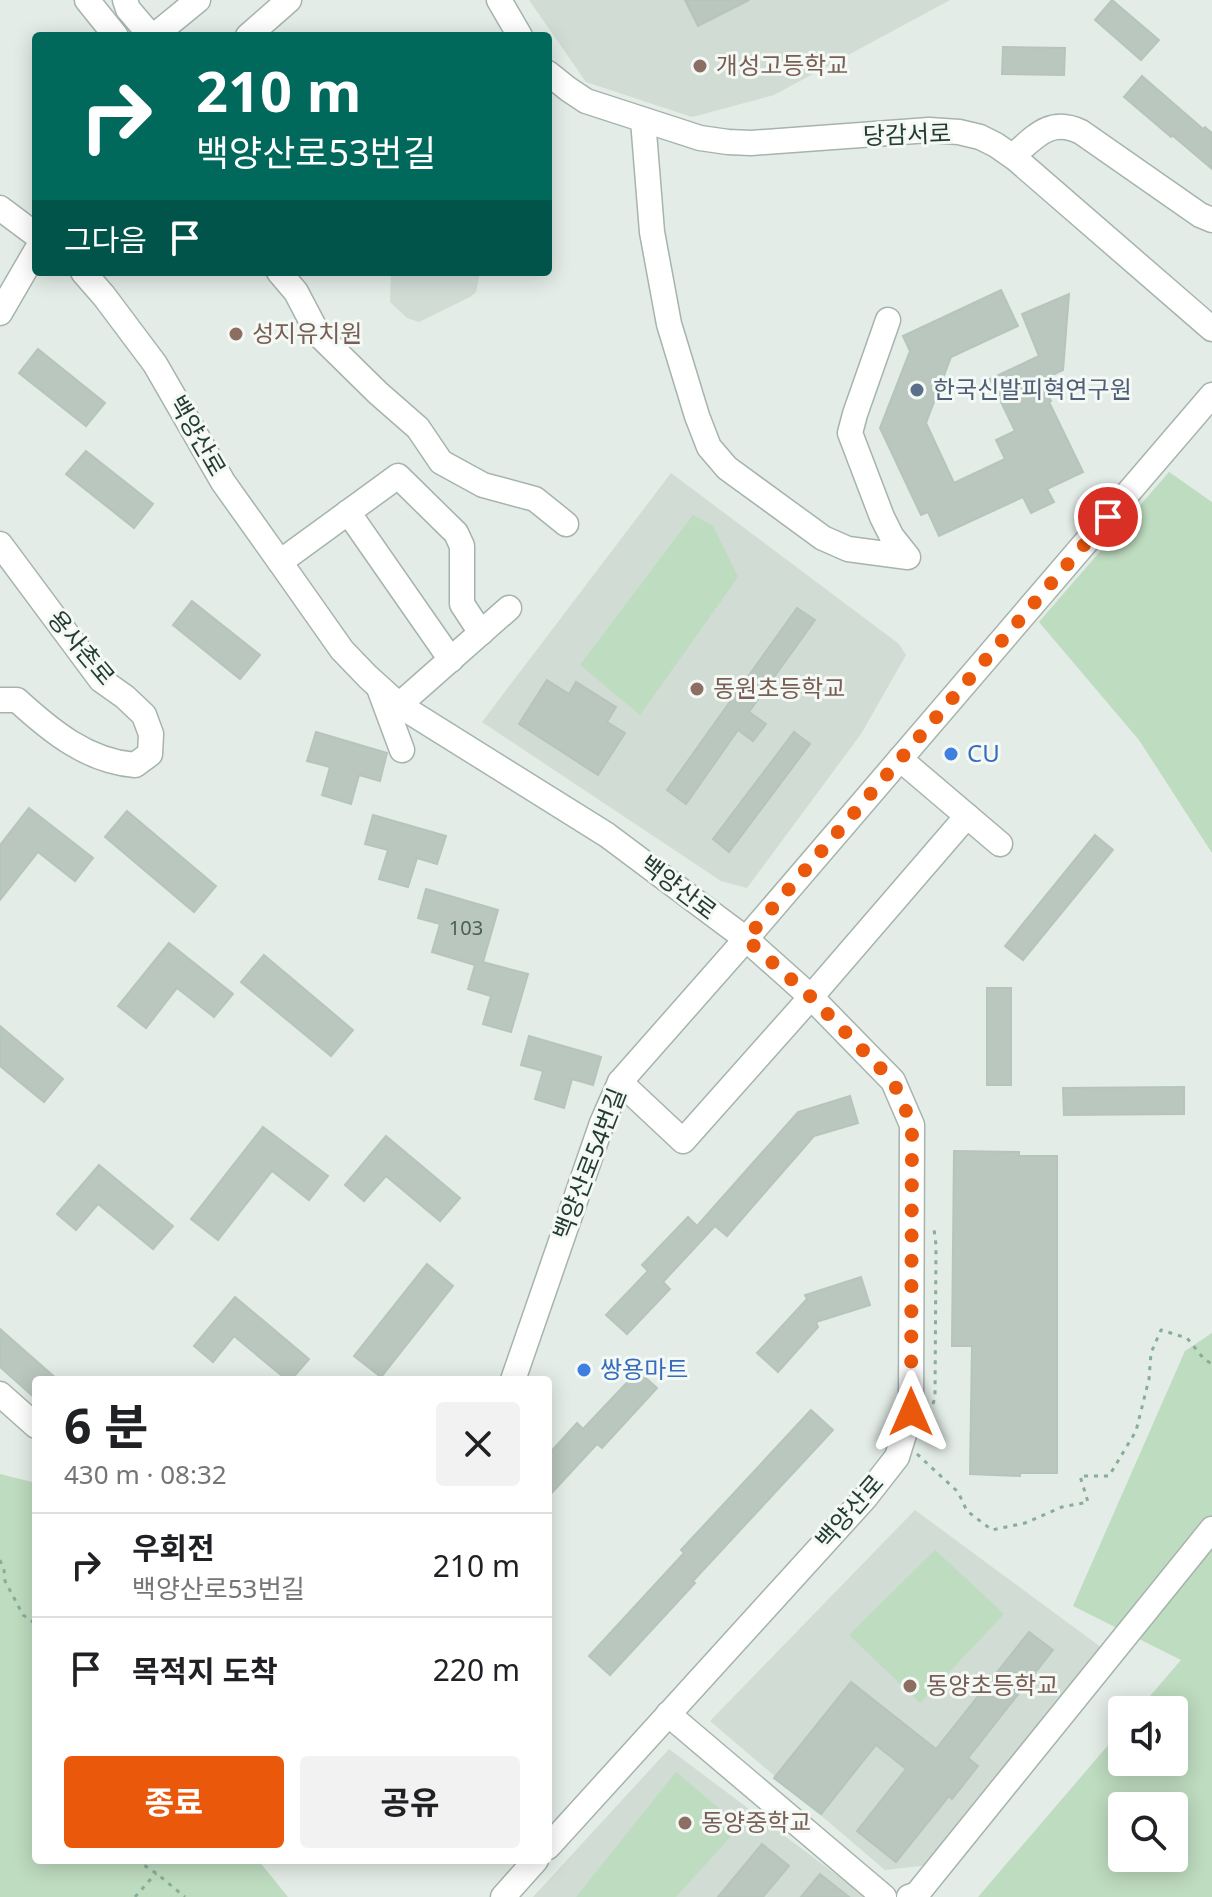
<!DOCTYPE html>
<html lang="ko">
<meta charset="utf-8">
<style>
:root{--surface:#fff;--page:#f2f2f2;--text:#202124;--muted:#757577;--line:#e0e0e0;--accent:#ea580c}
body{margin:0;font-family:"Noto Sans","Noto Sans KR",sans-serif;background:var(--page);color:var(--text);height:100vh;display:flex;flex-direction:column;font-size:30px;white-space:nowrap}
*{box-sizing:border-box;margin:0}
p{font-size:26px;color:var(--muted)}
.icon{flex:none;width:44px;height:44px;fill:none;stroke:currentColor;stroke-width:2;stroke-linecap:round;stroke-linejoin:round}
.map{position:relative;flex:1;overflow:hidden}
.panel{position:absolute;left:32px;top:1376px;width:520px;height:488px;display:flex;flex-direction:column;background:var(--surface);border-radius:8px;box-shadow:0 4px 20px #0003}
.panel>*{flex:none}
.hud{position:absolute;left:32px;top:32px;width:520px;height:244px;border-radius:8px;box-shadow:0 4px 20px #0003;background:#00695c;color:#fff;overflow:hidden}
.controls{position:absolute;left:1108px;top:1696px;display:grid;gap:16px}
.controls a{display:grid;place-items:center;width:80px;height:80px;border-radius:8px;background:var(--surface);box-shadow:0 4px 20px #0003;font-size:40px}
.pin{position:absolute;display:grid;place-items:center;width:68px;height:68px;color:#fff;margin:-34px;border:4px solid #fff;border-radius:50%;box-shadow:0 2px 8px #0007}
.me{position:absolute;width:88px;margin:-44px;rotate:0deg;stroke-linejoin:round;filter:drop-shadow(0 0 6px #0008)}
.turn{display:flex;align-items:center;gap:28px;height:168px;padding:0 32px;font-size:36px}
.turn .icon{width:104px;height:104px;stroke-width:2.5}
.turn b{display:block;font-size:56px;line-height:68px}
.then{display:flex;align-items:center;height:76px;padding:0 32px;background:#0003;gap:16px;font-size:30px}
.round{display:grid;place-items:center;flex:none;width:84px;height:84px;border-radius:8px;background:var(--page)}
.overview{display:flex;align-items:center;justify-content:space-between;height:136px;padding:0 32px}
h1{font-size:48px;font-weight:700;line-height:60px}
.action{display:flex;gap:16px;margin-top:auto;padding:16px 32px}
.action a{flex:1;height:92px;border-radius:8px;background:var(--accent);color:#fff;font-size:32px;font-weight:700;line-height:92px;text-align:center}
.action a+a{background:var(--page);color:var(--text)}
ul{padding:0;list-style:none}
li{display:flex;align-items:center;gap:24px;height:104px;padding:0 32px;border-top:2px solid var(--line)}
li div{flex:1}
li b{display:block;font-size:30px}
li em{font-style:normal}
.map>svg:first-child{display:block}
.built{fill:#d1dcd5}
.green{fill:#bedcc0;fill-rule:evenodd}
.building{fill:#b9c7bf;stroke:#b6c5bc;stroke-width:2}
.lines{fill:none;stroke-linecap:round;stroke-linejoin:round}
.minor-casing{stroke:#a6b4ac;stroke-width:27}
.path{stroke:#86ae99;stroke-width:3;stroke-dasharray:4 6;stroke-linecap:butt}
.minor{stroke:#fff;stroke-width:24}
.route{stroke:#ea580c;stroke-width:14;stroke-dasharray:0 25.2}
.education-dot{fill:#8d6e63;stroke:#f4f9f5;stroke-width:3}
.service-dot{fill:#5c6f8a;stroke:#f4f9f5;stroke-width:3}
.shop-dot{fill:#3f7fe0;stroke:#f4f9f5;stroke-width:3}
.labels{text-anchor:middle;stroke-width:6;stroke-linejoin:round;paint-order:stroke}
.number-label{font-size:20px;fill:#495f54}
.education-label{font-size:24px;fill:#785e54;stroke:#f4f9f5;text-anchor:start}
.street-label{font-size:24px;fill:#243c31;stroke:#f4f9f5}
.service-label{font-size:24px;fill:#4e5e75;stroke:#f4f9f5;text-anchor:start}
.shop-label{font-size:24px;fill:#366cbe;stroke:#f4f9f5;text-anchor:start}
</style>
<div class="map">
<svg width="1212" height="1897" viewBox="0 0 1212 1897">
<rect width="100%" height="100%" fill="#e3ece6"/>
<g class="built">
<path d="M529,0H950L774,95L692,117L586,82Z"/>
<path d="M391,272H480L476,292L470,297L419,322L407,318L390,302Z"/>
<path d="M671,473L899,644L906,655L861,734L747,888L721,881L482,722Z"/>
<path d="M915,1510L1106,1651L929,1865L885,1870L710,1721Z"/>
<path d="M669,1749L866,1897H533Z"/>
</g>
<g class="green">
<path d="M1169,472L1212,502V853L1139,740L1039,622Z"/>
<path d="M693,515L713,526L738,577L640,715L580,665Z"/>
<path d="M1212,1333V1897H978L1122,1729V1762H1174V1710H1138L1181,1660L1073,1606L1185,1351ZM1122,1806H1174V1858H1122Z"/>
<path d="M0,1474L36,1483V1860H258L288,1897H0Z"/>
<path d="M935,1550L1004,1614L920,1703L849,1635Z"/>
<path d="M676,1772L740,1826L676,1897H576Z"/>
</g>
<g class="building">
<path d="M685,0H749L698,26Z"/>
<path d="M1112,0L1159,40L1141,60L1095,20Z"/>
<path d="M1003,47L1065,48L1064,75L1002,74Z"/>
<path d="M1142,76L1203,129L1205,127L1212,133V169L1172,135L1171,137L1124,97Z"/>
<path d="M1001,290L1018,326L951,357L926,423L954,483L1005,459L996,440L1015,431L990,379L1039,356L1022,314L1069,294L1063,370L1041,380L1051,401L1049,402L1083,472L1047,489L1054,502L1031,513L1023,497L939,536L928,512L921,515L880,428L910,351L903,336Z"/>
<path d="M38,349L105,403L86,426L19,373Z"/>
<path d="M86,451L153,504L134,528L66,474Z"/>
<path d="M192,601L260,655L240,679L173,625Z"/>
<path d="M797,608L815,620L749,712L766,724L753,741L738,730L686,804L667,790Z"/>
<path d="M547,680L569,694L576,682L616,707L607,722L625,733L598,775L519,724Z"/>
<path d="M316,732L387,753L380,781L359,775L351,804L322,795L330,767L307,761Z"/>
<path d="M794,732L810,744L729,852L713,839Z"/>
<path d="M29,808L93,858L75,881L38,852L0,900V845Z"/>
<path d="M127,811L216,886L194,912L105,837Z"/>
<path d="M373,815L446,836L437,864L417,858L408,887L379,879L388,850L365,844Z"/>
<path d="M1095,835L1113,850L1023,960L1005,946Z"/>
<path d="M426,889L498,910L483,962L528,974L511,1032L483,1024L491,996L468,989L475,965L432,952L440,924L418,918Z"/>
<path d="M169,943L233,994L214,1017L177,988L146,1028L118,1006Z"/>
<path d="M264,955L353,1030L331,1056L241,982Z"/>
<rect x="987" y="988" width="24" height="97"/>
<path d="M0,1026L63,1079L44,1102L0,1066Z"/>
<path d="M529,1036L601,1057L593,1085L572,1079L564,1108L535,1099L543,1071L521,1065Z"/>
<path d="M1184,1087V1114L1064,1115L1063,1088Z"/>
<path d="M850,1096L858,1123L814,1136L727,1236L715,1226L663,1282L670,1289L627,1334L606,1315L648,1271L642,1265L688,1217L697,1226L798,1112Z"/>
<path d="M263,1127L328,1176L309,1200L272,1171L218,1240L191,1219Z"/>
<path d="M386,1136L460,1198L440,1221L386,1176L364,1201L345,1185Z"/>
<path d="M954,1151L1019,1152V1156H1057V1473H1020V1476L970,1474L972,1346H952Z"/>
<path d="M99,1165L173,1226L153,1249L98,1204L76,1230L57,1214Z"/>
<path d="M427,1264L453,1286L381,1377L354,1356Z"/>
<path d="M861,1277L870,1305L816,1322L818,1327L778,1372L757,1353L807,1299L805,1295Z"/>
<path d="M235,1297L309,1359L291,1380H287L234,1336L213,1362L194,1346Z"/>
<path d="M0,1329L58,1380H36V1399L0,1367Z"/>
<path d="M638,1371L657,1388L602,1448L597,1444L548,1497V1455L577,1423L583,1429Z"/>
<path d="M811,1410L833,1430L693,1581L695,1583L610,1675L589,1656L684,1553L681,1550Z"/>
<path d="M1029,1632L1053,1650L968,1758L978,1766L952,1799L949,1796L896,1862L857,1831L906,1769L876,1745L821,1814L774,1778L851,1682L936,1749Z"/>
<path d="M762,1844L789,1866L763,1897H718Z"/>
<path d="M820,1874L849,1897H801Z"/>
</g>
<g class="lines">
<g class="minor-casing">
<g id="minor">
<path d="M87,0L116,36"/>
<path d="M125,0L128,9L151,36"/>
<path d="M499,0L520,36"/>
<path d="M154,36L198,0"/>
<path d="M248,36L289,0"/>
<path d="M548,73L568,89L586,101L700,138L728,142L751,143L929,130L959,132L980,137L996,145L1016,159L1212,329"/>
<path d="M643,120L652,232L669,324L697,416L709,447L727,468L823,538L848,549L908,557L892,537L882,517L850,433L855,414L888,320"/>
<path d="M1013,156C1035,137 1050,117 1081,132L1200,215L1212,220"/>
<path d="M0,208L36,235"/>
<path d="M83,272L104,296L155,364L223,482L280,562L342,650L368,677L399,705L607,835L746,939L811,997L893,1081L912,1125L911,1412L897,1457L865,1498L548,1847"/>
<path d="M279,272L296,292L318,334L378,393L418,428L441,462L483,485L535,499L566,524"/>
<path d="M0,313L36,251"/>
<path d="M348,512L451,660"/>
<path d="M0,544L101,680L125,697L144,715L151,734L150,754L135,765C87,761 51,731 17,700H0"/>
<path d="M280,562L398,476L456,533L462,546V604L481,633"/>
<path d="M379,688L402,750"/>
<path d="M399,705L509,608"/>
<path d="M900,759L1000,844"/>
<path d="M620,1082L683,1141L811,997L967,816"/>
<path d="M513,1380L602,1123L620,1082L746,939L1212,395"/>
<path d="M0,1394L36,1426"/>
<path d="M668,1714L884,1897"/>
<path d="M503,1897L536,1860"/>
<path d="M909,1897L917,1894L1212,1529"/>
</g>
</g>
<g class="path">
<path d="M933,1404L935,1397L936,1245L934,1229"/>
<path d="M917,1454L958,1492L967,1511L992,1530L1025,1523L1062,1507L1088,1502L1080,1476H1109L1136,1431L1149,1379L1151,1353L1161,1330L1187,1338L1204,1359L1212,1364"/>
<path d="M0,1560L4,1570L5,1581L23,1615L36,1624"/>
<path d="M136,1860L156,1873L185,1897"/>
<path d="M135,1897L156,1873"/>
</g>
<use href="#minor" class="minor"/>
</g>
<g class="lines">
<path class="route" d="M911,1412L912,1125L893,1081L811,997L746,939L1108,517"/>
</g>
<g class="education-dot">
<circle cx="700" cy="66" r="8"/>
<circle cx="236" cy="334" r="8"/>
<circle cx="697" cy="689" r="8"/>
<circle cx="910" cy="1686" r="8"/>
<circle cx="685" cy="1823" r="8"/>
</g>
<circle class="service-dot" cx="917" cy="390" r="8"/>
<g class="shop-dot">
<circle cx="951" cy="754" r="8"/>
<circle cx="584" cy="1370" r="8"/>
</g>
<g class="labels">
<g class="number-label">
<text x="466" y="935">103</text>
</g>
<g class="education-label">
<text x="716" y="74">개성고등학교</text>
<text x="252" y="342">성지유치원</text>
<text x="713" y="697">동원초등학교</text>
<text x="926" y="1694">동양초등학교</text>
<text x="701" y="1831">동양중학교</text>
</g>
<g class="street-label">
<text transform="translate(907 135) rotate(-2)" y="8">당감서로</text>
<text transform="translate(197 436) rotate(60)" y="8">백양산로</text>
<text transform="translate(81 648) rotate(50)" y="8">용사촌로</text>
<text transform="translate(678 888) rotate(37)" y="8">백양산로</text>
<text transform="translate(590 1164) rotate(-69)" y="8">백양산로54번길</text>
<text transform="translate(850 1512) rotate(-49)" y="8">백양산로</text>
</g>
<g class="service-label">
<text x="933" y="398">한국신발피혁연구원</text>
</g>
<g class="shop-label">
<text x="967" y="762">CU</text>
<text x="600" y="1378">쌍용마트</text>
</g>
</g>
</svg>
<div class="controls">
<a><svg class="icon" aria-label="sound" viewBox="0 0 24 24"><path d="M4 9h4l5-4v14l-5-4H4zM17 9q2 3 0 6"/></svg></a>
<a><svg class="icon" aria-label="search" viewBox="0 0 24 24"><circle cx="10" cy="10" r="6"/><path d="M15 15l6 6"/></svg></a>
</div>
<div class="pin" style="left:1108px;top:517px;background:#d93025"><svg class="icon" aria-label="arrive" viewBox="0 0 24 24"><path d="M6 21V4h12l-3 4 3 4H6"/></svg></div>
<svg class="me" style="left:911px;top:1412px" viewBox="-20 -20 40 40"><path d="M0-17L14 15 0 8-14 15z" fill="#ea580c" stroke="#fff" stroke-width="4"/></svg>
<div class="hud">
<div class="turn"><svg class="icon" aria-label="right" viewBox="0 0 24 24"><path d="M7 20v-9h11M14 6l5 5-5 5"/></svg><div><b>210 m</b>백양산로53번길</div></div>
<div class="then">그다음<svg class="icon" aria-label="arrive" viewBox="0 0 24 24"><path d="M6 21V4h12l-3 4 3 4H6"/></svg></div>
</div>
<section class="panel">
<div class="overview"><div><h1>6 분</h1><p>430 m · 08:32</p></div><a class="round"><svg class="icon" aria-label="close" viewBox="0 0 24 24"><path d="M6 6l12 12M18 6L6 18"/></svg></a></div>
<ul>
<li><svg class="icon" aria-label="right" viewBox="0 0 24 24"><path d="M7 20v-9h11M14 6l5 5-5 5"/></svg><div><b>우회전</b><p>백양산로53번길</p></div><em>210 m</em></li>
<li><svg class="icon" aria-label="arrive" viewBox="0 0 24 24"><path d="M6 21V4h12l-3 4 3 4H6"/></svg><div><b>목적지 도착</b></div><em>220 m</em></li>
</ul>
<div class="action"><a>종료</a><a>공유</a></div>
</section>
</div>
